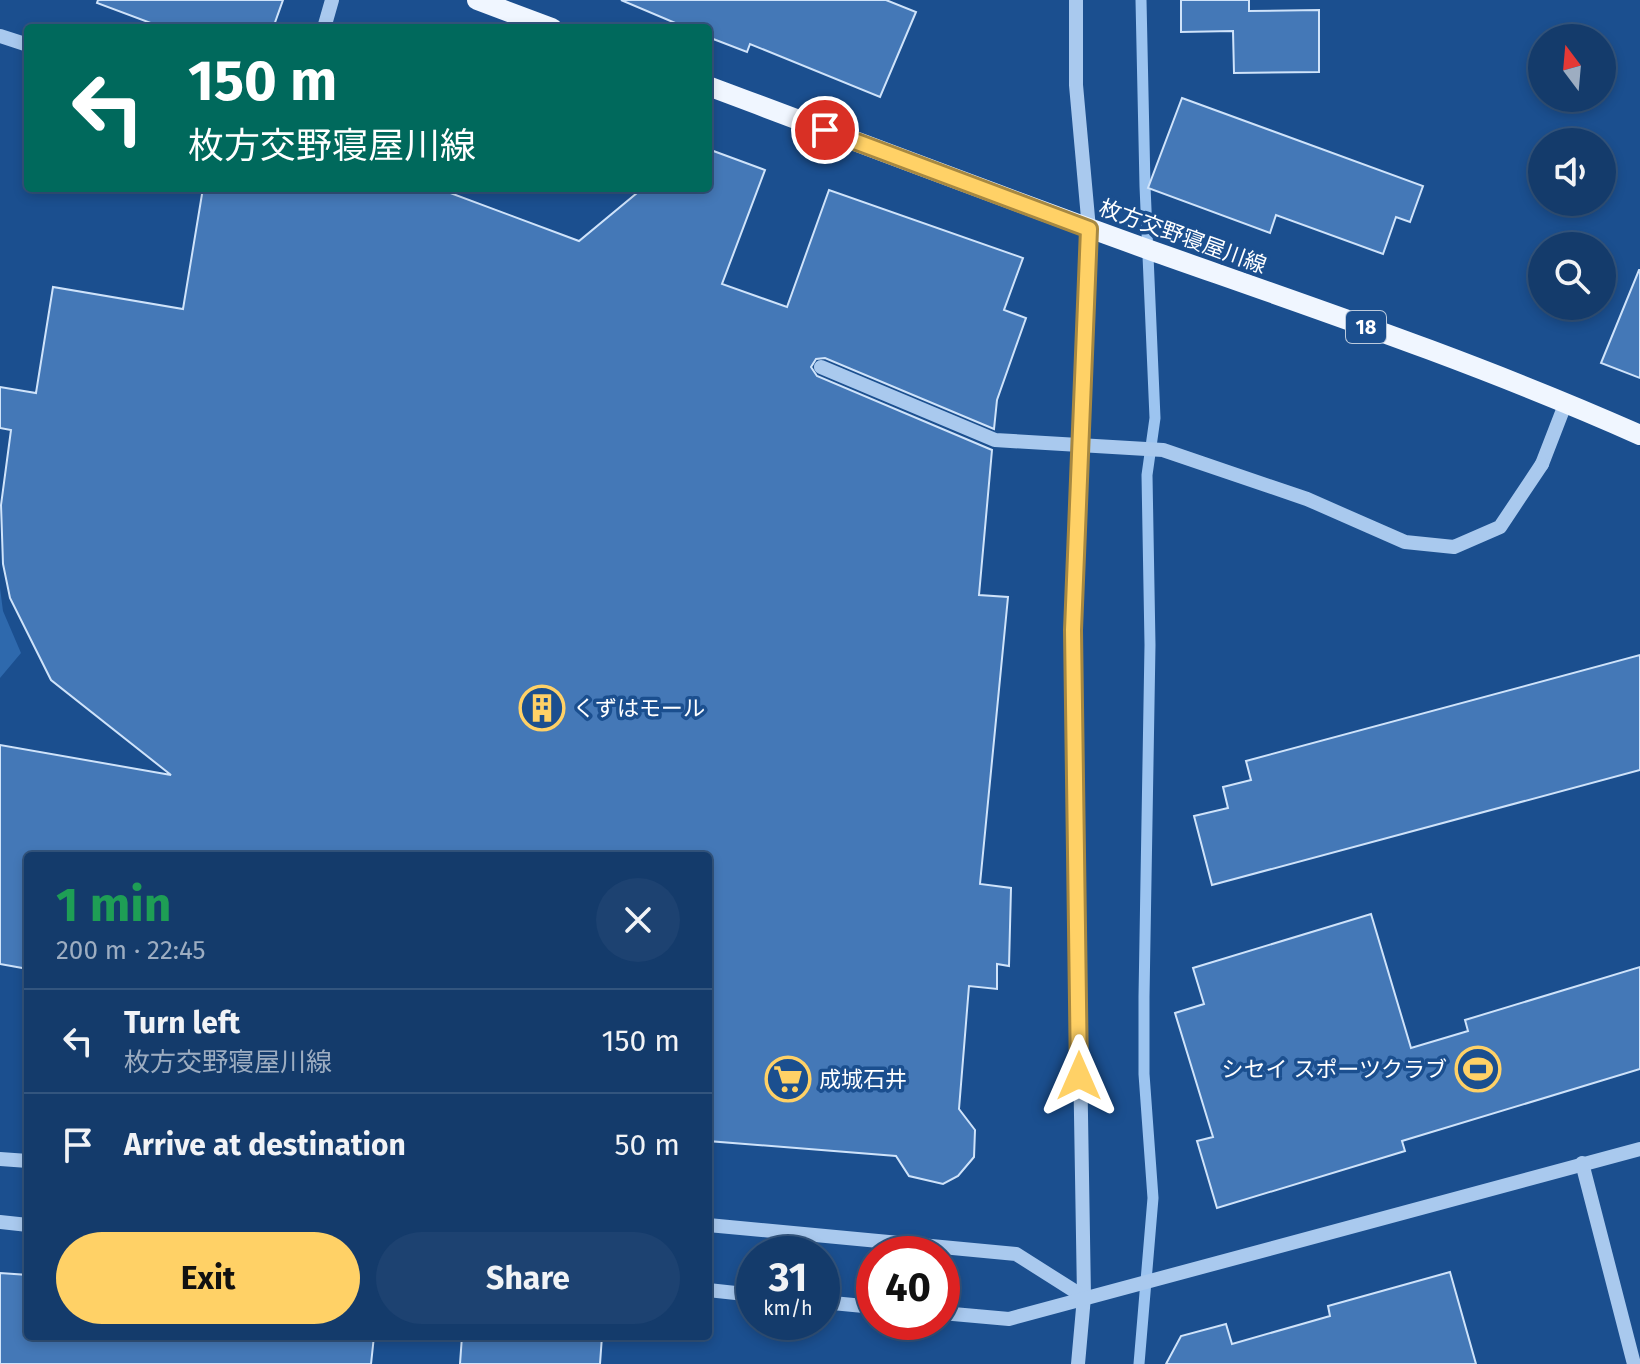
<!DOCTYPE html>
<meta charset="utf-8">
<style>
:root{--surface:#143b6b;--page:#1d4271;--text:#f1f3f6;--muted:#9dadc1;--line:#33557e;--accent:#ffd166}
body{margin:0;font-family:"Fira Sans","Noto Sans JP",sans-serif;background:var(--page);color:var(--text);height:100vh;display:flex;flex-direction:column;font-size:30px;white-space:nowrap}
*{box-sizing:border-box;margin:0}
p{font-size:26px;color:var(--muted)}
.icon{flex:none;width:44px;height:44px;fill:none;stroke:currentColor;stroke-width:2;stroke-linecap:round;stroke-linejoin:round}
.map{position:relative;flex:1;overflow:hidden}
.sheet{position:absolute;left:24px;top:852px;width:688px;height:488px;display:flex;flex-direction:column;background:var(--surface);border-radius:8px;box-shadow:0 4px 12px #0003,0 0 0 2px var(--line)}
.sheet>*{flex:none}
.hud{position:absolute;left:24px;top:24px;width:688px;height:168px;border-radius:8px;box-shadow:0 4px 12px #0003,0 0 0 2px var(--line);background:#00695c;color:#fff;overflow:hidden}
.needle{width:52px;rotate:344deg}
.fabs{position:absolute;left:1528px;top:24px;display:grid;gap:16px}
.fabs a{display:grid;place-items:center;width:88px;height:88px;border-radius:50%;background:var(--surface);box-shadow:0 4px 12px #0003,0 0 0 2px var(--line);font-size:40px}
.speed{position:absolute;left:736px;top:1236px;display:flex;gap:16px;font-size:40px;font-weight:700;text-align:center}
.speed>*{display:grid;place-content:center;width:104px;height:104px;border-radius:50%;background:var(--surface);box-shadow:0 4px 12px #0003,0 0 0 2px var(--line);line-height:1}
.speed small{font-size:20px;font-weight:400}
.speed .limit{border:12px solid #d22;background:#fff;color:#111}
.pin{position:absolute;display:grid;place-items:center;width:68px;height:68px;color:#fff;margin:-34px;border:4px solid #fff;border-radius:50%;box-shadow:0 2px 8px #0007}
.me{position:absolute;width:88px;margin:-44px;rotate:0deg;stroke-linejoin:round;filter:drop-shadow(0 0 6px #0008)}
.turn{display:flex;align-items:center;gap:28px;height:168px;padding:0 32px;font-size:36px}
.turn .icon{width:104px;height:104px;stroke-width:2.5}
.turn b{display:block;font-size:56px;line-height:68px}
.round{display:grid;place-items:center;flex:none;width:84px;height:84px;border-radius:42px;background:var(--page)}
.headline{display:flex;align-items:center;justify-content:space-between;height:136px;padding:0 32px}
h1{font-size:48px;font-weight:700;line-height:60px;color:#1e9e55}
.primary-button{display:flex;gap:16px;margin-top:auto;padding:16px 32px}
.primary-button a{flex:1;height:92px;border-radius:48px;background:var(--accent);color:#111;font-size:32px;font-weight:700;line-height:92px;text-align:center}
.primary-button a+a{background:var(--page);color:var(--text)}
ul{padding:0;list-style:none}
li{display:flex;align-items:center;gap:24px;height:104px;padding:0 32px;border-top:2px solid var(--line)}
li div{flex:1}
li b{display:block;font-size:30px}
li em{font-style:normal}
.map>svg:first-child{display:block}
.green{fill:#2e69ad}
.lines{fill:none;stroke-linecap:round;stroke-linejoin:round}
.stream{stroke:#9cc4f0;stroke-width:11}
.building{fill:#4478b7;stroke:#cfe3fa;stroke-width:2}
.minor{stroke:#a9c9ee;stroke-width:14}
.major{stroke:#f0f6ff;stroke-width:20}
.minor-bridge{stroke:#a9c9ee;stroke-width:14}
.route-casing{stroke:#a68842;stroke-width:20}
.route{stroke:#ffd166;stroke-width:14}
.labels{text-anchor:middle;stroke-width:7;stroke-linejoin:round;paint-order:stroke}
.shield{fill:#1b4f8f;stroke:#bbcadd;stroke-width:2}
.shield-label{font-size:20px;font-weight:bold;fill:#fff}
.street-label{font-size:22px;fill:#fff;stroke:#1b4f8f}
.poi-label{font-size:22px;fill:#fff;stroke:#1b4f8f;text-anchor:start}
</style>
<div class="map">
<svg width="1640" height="1364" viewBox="0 0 1640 1364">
<rect width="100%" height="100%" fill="#1b4f8f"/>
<path class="green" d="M0,588L3,611L21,653L0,678Z"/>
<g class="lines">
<path class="stream" d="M1139,1364L1153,1198L1144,1074V997L1150,645L1147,475L1155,418L1145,186L1141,0"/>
</g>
<g class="building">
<path d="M98,0H283L273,28H164L97,3Z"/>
<path d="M621,0H886L916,12L880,97L750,44L747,52L708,37V28H687Z"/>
<path d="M1181,0H1249V11L1319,10V72L1234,73L1233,31L1181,32Z"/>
<path d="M1182,98L1423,186L1410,222L1396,217L1383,254L1276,215L1270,233L1148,188Z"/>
<path d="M708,149L765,170L722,284L787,307L829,190L1023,258L1004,310L1026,318L997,400L994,429L825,358L816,359L811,367L817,376L992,450L979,595L1008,597L980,884L1011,888L1009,966L997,964V989L969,986L959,1109L975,1130L974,1157L958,1176L943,1184L909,1176L896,1156L708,1141V856H28V969L0,964V745L171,775L51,680L10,598L3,564L1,505L11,430L0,428V387L36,393L53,287L183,309L203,188H437L579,241L643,188H708Z"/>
<path d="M1639,270H1640V378L1601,363Z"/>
<path d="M1640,655V770L1212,885L1194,816L1228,808L1223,787L1251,780L1246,761Z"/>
<path d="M1371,914L1411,1048L1468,1031L1465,1020L1640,967V1069L1402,1141L1405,1151L1217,1208L1197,1141L1213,1137L1175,1013L1204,1004L1193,968Z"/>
<path d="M1450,1272L1476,1364H1166L1181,1336L1226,1324L1232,1344L1330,1316L1328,1306Z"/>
<path d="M0,1273L28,1275V1336H374L371,1364H0Z"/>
<path d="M462,1336H602L600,1364H460Z"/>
</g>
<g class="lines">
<g class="minor">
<path d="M1076,0V85L1089,229L1073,630L1084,1297L1078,1364"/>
<path d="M324,28L332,0"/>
<path d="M0,36L28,45"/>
<path d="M1542,464L1566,402"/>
<path d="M0,1159L28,1161"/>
<path d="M1582,1163L1634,1364"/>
<path d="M0,1222L28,1225"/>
<path d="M708,1225L1016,1254L1084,1297"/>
<path d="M708,1290L754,1295"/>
<path d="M822,1302L874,1307"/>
<path d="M942,1313L1009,1319L1640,1149"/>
</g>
<g class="major">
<path d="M477,0L552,28"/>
<path d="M708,86C858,142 1007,199 1158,253C1320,310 1483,365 1640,435"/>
</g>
<path class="minor-bridge" d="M821,367L995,440L1163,450L1307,499L1405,542L1454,547L1500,527L1542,464"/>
</g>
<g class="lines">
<g class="route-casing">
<path id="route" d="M825,130L1089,229L1073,630L1079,1076"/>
</g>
<use href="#route" class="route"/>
</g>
<defs>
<g id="building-ring" transform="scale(2.3)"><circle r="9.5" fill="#1b4f8f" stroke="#ffd166" stroke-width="1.5"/><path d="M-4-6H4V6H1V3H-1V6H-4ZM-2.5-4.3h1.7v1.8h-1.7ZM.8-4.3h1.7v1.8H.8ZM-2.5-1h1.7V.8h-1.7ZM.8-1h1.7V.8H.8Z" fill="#ffd166"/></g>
<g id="stadium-ring" transform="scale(2.3)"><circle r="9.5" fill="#1b4f8f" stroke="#ffd166" stroke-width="1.5"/><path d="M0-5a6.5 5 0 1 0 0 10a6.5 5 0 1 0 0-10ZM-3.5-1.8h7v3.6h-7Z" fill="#ffd166"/></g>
<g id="supermarket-ring" transform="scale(2.3)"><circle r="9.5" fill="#1b4f8f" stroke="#ffd166" stroke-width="1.5"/><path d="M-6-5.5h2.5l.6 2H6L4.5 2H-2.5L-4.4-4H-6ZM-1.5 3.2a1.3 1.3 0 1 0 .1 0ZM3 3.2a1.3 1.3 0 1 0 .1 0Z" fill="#ffd166"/></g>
</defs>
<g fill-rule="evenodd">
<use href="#building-ring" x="542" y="708"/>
<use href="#stadium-ring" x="1478" y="1069"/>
<use href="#supermarket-ring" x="788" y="1079"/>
</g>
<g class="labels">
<rect class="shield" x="1346" y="311" width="40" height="32" rx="6"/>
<g class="shield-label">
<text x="1366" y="334">18</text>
</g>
<g class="street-label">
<text transform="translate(1183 236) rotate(20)" y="8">枚方交野寝屋川線</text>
</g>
<g class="poi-label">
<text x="573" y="716">くずはモール</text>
<text x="1447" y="1077" text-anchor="end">シセイ スポーツクラブ</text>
<text x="819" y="1087">成城石井</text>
</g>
</g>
</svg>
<div class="fabs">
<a><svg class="needle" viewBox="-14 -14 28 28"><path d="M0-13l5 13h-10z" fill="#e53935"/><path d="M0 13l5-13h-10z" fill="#9dadc1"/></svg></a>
<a><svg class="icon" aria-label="sound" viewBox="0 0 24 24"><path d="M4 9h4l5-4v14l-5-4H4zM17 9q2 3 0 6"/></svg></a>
<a><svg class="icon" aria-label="search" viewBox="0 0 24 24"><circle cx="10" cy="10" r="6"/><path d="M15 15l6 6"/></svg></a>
</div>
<div class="speed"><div>31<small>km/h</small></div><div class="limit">40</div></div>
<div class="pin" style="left:825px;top:130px;background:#d93025"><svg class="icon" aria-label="arrive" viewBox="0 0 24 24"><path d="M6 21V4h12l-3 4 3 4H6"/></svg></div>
<svg class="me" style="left:1079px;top:1076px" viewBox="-20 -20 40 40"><path d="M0-17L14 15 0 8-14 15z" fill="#ffd166" stroke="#fff" stroke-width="4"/></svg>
<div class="hud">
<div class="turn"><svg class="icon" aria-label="left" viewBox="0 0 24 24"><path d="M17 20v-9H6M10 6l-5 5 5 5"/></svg><div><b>150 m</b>枚方交野寝屋川線</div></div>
</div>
<section class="sheet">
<div class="headline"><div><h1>1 min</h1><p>200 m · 22:45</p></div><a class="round"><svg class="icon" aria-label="close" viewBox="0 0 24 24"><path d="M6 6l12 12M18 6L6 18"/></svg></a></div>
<ul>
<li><svg class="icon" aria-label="left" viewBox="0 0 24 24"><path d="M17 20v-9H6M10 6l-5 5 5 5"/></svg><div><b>Turn left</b><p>枚方交野寝屋川線</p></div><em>150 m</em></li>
<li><svg class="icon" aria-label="arrive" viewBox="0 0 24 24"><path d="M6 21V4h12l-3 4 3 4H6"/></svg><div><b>Arrive at destination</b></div><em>50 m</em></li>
</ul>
<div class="primary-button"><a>Exit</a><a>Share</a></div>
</section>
</div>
